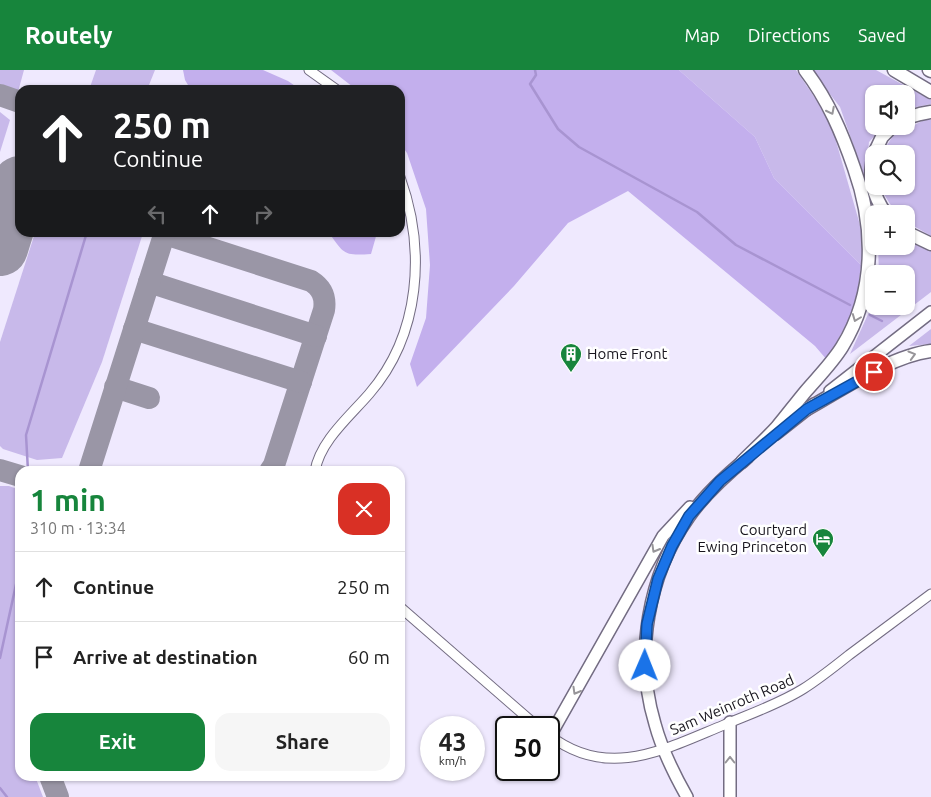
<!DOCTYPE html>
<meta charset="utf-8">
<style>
:root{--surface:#fff;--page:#f6f6f6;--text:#222;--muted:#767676;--line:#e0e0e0;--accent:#17853c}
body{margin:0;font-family:Ubuntu,sans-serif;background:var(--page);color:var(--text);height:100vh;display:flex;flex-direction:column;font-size:19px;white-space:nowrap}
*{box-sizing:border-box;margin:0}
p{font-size:16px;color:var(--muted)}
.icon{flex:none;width:28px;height:28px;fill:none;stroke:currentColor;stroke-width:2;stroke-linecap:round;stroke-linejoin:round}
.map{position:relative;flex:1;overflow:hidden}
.drawer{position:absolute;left:15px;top:396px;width:390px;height:315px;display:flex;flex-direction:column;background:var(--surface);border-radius:15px;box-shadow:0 1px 4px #0004}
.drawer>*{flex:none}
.banner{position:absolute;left:15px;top:15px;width:390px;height:152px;border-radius:15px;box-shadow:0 1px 4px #0004;background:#202124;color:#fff;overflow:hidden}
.controls{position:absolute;left:865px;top:15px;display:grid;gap:10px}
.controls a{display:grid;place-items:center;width:50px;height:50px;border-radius:10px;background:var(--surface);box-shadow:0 1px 4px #0004;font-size:25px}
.speed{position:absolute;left:420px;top:646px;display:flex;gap:10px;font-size:25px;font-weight:700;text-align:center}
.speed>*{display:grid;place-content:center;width:65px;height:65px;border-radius:50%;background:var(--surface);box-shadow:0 1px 4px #0004;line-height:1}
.speed small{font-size:12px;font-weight:400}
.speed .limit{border:2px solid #111;border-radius:8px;background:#fff;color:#111}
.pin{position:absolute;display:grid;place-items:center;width:42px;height:42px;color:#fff;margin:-21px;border:2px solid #fff;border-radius:50%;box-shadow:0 1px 5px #0007}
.me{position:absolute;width:55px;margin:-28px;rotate:1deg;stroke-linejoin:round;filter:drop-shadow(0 0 4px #0008)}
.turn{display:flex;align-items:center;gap:18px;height:105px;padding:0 15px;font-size:22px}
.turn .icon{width:65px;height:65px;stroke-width:2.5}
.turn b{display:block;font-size:35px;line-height:42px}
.lanes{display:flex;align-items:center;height:48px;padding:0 15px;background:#0003;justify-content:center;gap:25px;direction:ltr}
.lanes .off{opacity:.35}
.round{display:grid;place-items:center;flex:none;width:52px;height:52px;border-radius:15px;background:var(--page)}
.headline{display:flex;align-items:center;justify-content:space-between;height:85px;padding:0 15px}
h1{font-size:30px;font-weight:700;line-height:38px;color:var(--accent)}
.button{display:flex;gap:10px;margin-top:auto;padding:10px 15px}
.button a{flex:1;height:58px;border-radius:15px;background:var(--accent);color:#fff;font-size:20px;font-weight:700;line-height:58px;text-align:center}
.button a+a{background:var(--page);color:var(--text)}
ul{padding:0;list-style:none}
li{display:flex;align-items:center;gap:15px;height:70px;padding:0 15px;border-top:1px solid var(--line)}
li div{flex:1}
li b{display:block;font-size:19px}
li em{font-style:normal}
header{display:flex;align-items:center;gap:30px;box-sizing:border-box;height:70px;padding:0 25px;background:var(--accent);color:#fff}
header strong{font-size:24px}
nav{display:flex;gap:28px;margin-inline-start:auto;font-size:18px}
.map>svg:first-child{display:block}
.green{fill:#c8b9ea}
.forest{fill:#c3afed}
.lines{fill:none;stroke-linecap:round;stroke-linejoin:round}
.stream{stroke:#a894d1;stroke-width:2.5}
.taxiway{stroke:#9a96a6;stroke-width:22}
.runway{stroke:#9a96a6;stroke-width:56}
.minor-casing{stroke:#736c82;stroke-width:11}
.major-casing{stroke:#736c82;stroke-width:14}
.highway-casing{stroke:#736c82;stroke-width:15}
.minor{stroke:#fff;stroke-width:9}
.major{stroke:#fff;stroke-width:11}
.highway{stroke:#fff;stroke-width:12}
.oneway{stroke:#979599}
.route-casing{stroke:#114b97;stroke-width:12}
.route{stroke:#1a73e8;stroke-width:9}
.labels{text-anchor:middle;stroke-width:5;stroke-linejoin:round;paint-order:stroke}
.poi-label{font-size:15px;fill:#17141d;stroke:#fff;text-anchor:start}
.street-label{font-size:15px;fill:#17141d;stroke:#fff}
</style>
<header>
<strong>Routely</strong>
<nav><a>Map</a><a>Directions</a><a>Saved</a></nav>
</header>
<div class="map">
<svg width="931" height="727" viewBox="0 0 931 727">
<rect width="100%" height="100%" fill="#efe9fe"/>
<g class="green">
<path d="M0,0H24L18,22L0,16Z"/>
<path d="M96,0H155L147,20H89Z"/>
<path d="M679,0H796L830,50L864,169L861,195L774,108L755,67Z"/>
<path d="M811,0H876L931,30V34L906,39V24H874V56H884L869,72L865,108L840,37Z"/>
<path d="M0,42L10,50L0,82Z"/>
<path d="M926,49L931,50V166L912,155L906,149V144H900L890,134L879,116H906V84H881L893,66Z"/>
<path d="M35,163H143L102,292L62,388L37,390L3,379L0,376V272Z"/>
<path d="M906,171L931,181V222L850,284L874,231V236H906V204H879L878,176H906Z"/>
<path d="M931,259V274L909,276Z"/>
<path d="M0,416H9L20,420V706H35L43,727H0Z"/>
</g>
<g class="forest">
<path d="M183,0H263L288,11L301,20H191L185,10Z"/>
<path d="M331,0H679L755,67L774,108L861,195L856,236L827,290L815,276L628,121L568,153L514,216L417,317L410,294L426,248L430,195L426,139L407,83L400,73V20H357Z"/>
<path d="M329,163H377L371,184C344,186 344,184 329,163Z"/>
</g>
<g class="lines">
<g class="stream">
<path d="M535,0L536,5L530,14L558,59L579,77L697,142L736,175L850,235"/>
<path d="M870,245L882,251"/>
<path d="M28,401L26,365L87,162"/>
<path d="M0,588L20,496"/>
<path d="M0,718L7,727"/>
</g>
<g class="taxiway">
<path d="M0,25L20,32"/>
<path d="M165,164L311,211C322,218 326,227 324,240L274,395L270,401"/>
<path d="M149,212L316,266"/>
<path d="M134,259L301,312"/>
<path d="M115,317L149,328"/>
<path d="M0,400L20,406"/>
<path d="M89,401L165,162"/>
<path d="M50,706L58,727"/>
</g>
<path class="runway" d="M0,178L20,114"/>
<g class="minor-casing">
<g id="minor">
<path d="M309,0L337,20"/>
<path d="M315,401C320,371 350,346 369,324C421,264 426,179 400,107"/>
<path d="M400,537L539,658"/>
<path d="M549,665C608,711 665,679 724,655C750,644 779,634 803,619C819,609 834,597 849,585C876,565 904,544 931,524"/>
</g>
</g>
<g class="major-casing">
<g id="major">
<path d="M830,321L931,242"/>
<path d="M776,364L814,334"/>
<path d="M730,652V727"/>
<path d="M550,666L663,466L690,437"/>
<path d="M687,727C674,704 662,680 655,654C634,585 648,505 689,447C705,424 726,405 748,387"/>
</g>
</g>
<g class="highway-casing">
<g id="highway">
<path d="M894,0L931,22"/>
<path d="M929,0L931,1"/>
<path d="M906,48L920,44L931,42"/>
<path d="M874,84L882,67L893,56"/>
<path d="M874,85C868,106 873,126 886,144"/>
<path d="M906,162L931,174"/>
<path d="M807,339C843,319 891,286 931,281"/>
<path d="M742,392C754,380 766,369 777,357C787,345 796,333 806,321C818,307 832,293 842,277C876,222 875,157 854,98C842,63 828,30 805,0"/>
</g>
</g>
<use href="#minor" class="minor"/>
<use href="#major" class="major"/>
<use href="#highway" class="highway"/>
</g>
<defs><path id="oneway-chevron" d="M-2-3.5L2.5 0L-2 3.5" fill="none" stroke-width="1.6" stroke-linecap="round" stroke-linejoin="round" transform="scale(1.25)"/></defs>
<g class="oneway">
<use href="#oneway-chevron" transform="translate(831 41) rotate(63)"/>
<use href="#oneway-chevron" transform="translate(856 248) rotate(111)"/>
<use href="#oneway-chevron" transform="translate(912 285) rotate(-16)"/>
<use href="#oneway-chevron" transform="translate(655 479) rotate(120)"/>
<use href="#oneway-chevron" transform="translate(576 621) rotate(120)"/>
<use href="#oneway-chevron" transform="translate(730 690) rotate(-90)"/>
</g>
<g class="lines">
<g class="route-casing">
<path id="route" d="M645,596L647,554L658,509L672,476L689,446L720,411L807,339L874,302"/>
</g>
<use href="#route" class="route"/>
</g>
<defs>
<g id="building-pin" transform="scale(1.125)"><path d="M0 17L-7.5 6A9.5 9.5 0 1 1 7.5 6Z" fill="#17853c" stroke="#fff"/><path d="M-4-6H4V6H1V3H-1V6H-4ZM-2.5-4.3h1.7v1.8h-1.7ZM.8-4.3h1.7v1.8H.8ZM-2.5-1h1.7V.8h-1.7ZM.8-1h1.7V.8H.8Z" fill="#fff"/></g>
<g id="hotel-pin" transform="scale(1.125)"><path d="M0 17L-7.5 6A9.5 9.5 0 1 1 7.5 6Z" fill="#17853c" stroke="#fff"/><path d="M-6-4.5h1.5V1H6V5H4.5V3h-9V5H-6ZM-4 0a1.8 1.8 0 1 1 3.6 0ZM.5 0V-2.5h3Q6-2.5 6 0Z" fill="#fff"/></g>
</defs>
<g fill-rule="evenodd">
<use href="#building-pin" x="571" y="284"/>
<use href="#hotel-pin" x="823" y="469"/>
</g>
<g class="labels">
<g class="poi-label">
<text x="587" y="289">Home Front</text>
<text x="807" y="465" text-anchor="end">Courtyard<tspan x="807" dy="17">Ewing Princeton</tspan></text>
</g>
<g class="street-label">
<text transform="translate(732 635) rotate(-23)" y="5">Sam Weinroth Road</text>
</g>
</g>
</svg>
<div class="controls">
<a><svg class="icon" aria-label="sound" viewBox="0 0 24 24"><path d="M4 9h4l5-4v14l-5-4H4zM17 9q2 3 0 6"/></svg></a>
<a><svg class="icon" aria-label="search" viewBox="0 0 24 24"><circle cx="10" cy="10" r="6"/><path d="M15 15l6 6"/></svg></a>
<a>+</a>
<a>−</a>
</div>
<div class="speed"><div>43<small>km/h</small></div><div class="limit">50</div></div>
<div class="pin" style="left:874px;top:302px;background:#d93025"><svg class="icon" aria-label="arrive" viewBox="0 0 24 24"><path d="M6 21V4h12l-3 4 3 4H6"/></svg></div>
<svg class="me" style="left:645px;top:596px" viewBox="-20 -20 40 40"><circle r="19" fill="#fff"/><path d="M0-13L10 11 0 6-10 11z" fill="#1a73e8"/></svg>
<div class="banner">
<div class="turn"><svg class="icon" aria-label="ahead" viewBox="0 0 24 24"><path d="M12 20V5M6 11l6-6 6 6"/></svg><div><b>250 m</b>Continue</div></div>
<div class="lanes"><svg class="icon off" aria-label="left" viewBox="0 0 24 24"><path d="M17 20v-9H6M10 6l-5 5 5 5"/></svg><svg class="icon" aria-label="ahead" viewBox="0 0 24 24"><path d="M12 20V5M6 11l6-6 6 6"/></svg><svg class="icon off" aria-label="right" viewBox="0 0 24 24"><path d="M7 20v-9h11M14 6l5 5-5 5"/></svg></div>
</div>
<section class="drawer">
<div class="headline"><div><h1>1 min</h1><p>310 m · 13:34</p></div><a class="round" style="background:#d93025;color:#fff"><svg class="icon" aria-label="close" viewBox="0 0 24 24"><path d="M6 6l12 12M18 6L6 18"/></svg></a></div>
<ul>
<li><svg class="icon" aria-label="ahead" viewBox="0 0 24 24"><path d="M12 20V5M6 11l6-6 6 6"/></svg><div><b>Continue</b></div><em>250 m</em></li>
<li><svg class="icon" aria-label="arrive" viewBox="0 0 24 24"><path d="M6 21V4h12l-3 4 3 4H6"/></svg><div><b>Arrive at destination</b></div><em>60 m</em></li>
</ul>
<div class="button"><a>Exit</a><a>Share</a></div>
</section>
</div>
